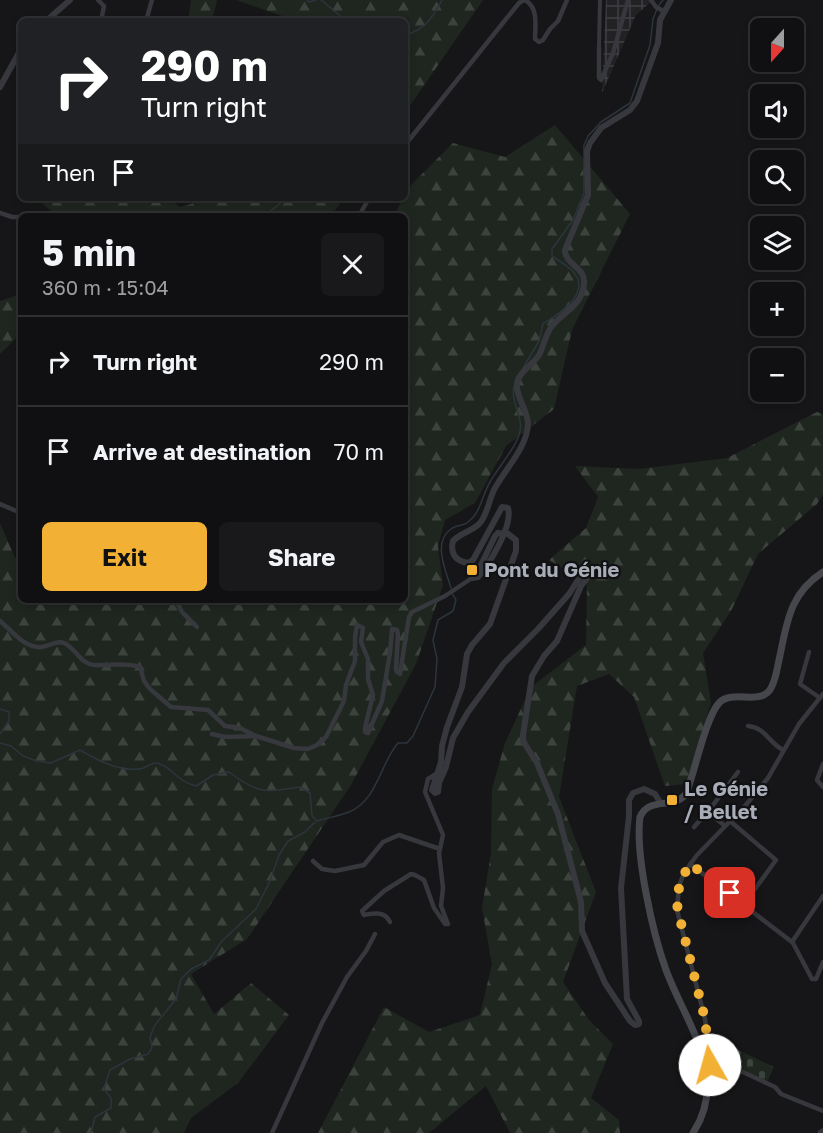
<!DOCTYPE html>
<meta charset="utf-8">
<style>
:root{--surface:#101012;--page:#19191b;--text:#f1f3f6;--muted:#9c9d9f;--line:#303032;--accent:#f2b134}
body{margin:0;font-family:"Golos Text",sans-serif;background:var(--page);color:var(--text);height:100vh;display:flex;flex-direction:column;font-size:22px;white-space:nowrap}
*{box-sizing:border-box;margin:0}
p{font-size:20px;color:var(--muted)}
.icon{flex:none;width:33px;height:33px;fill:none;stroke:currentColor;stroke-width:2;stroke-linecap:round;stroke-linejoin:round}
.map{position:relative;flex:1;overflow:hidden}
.drawer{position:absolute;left:18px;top:213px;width:390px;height:390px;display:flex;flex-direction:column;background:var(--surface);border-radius:9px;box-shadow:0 3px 9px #0003,0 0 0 2px var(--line)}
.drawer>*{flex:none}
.top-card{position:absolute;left:18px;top:18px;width:390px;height:183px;border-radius:9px;box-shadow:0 3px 9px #0003,0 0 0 2px var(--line);background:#202124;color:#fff;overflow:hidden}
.needle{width:39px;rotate:201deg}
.controls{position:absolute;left:750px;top:18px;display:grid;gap:12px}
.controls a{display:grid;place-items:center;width:54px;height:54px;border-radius:9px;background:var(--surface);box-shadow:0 3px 9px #0003,0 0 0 2px var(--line);font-size:30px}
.pin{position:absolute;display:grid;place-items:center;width:51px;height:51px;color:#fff;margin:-26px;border-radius:12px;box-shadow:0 3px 9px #0006}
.me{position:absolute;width:66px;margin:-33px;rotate:353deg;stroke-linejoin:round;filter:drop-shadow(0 0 4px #0008)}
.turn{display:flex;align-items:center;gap:21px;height:126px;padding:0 24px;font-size:27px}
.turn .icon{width:78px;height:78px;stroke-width:2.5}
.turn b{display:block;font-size:42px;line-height:51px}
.then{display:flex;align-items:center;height:57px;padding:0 24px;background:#0003;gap:12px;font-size:22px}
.round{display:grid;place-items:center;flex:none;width:63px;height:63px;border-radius:9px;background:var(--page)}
.head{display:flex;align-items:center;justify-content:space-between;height:102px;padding:0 24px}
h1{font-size:36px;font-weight:700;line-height:45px}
.action{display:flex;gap:12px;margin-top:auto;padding:12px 24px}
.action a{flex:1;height:69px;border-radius:9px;background:var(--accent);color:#111;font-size:24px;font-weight:700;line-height:69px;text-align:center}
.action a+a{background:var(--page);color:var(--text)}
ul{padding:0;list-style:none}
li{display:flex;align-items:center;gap:18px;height:90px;padding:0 24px;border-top:2px solid var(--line)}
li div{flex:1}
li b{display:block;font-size:22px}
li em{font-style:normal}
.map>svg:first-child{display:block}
.industrial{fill:url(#industrial-grid)}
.forest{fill:url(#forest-firs)}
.cemetery{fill:url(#cemetery-stones)}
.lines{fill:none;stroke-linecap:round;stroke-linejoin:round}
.stream{stroke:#2c353c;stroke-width:1.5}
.pedestrian{stroke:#37383d;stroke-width:4}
.minor{stroke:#37383d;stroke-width:4.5}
.tertiary{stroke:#37383d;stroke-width:6}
.secondary{stroke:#45474d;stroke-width:7}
.tertiary-bridge{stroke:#37383d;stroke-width:6}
.route{stroke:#f2b134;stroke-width:10;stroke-dasharray:0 18}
.poi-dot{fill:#f2b134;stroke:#111113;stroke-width:2}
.labels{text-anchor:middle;stroke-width:4.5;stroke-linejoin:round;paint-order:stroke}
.poi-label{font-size:20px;font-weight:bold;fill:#a8adb8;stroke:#111113;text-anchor:start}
</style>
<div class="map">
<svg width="823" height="1133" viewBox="0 0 823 1133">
<defs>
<pattern id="industrial-grid" width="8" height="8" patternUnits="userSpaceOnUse" patternTransform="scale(1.5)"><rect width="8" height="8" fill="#222225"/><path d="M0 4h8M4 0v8" fill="none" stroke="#3f3f43"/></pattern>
<pattern id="forest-firs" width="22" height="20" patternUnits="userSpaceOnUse" patternTransform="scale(1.5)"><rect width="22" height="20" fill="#1e261f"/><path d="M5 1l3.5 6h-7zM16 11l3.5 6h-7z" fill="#3c433d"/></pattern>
<pattern id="cemetery-stones" width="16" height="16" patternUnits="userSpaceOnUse" patternTransform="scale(1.5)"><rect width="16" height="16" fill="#1e261f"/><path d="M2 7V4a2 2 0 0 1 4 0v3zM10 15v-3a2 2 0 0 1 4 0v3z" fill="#3c433d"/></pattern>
</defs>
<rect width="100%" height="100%" fill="#161618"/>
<path class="industrial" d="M606,0H653L636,15L602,93Z"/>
<g class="forest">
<path d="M191,0H217L212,21H188Z"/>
<path d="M236,0H483L405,113V21H297Z"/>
<path d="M555,125L630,214L572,330L554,409L506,446L475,503L445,520L438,546L443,585L416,664L351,785L247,939L191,974L214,1014L251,983L289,1015L238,1083L191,1118L184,1133H0V523L15,558L21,559V600H405V216H394L403,198H405L407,189L453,143L505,157Z"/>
<path d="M45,198H167L180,207L212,198H344L331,216H57L42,203Z"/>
<path d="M21,294V333L0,354V301Z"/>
<path d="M817,412L823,414V494L817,504L758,554L731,611L703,653L711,703L686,784L665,786L634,697L609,674L577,686L559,797L596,892L563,982L589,1020L613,1044L591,1098L619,1120L620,1133H510L486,1086L429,1133H318L384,1007L429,1032L480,1015L492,964L482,908L491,853L492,789L505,743L531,687L586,645L587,582L549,560L586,528L598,497L575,466L639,469L727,458Z"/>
</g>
<path class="cemetery" d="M738,1050L774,1067L767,1082L731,1065Z"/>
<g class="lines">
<g class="stream">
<path d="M307,0L309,2L316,0"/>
<path d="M321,0L343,18L353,21"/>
<path d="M659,5L663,0"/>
<path d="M405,35C425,30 433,17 442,0"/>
<path d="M264,216L287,198"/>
<path d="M523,368L539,341L543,324C558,315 590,294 575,274C569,266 559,261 552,256V249L573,220L584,193V145L588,136L601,122L630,103L650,45L653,19L657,9"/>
<path d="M451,588C446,571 432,542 451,529C456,525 464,526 468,522C481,513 482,495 490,482C497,469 515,449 519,435C525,418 510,403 514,386"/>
<path d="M0,709L9,712V721L0,734"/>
<path d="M0,743L11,746L23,756L37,761L51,763L80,750C97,760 118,771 138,769C147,769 152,760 160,764C174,769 176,781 196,786L213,775L229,772C260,795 264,792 300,787L310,793L312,816L317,821C327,818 339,816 349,812C377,801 380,764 398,743H407L413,736L435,687L437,659L433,640L438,620L453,611L456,600L452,593"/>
<path d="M91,1133L95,1117L111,1108V1098L104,1089L110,1070L130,1059L148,1054L152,1048L150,1037L155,1025L176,999L181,979L191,969L209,960L222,941L256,909L270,881L279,855L288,841L305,832L315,822"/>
</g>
<path class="pedestrian" d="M599,47L600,0"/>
<g class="minor">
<path d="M98,0L104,6L101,21"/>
<path d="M525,0C539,8 535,26 535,39L539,42L543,40L550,29L558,21L567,0"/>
<path d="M651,0L656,7L665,12"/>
<path d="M146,21L152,0"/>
<path d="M599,47V78L601,80L613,53L628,0"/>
<path d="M405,145L519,3L524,0"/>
<path d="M0,213L12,217H21"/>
<path d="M46,216L50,214L55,216"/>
<path d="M359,216L369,198"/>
<path d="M0,504L21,513"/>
<path d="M173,600L177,602L182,612L197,627"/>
<path d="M0,621C12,631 25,649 42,647C50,646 57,640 64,643C76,648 79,663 94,665C109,666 124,662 140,667L144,681L150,689L171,707L208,710L225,726L240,728L256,736L294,748L308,749L317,745L326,737L344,701L346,685L355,661V637L357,625L363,628L361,642L368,659V679L373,695L365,728V732L368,733L382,701L390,653L392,629L397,630L398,634L396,669L397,672L400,674L409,617L412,612L445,596L472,578"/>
<path d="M809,652L800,684L820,698"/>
<path d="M748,726C765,727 769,743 783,750"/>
<path d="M212,734L225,737L256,736"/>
<path d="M823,764L817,780L823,787"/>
<path d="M730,821L776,860L755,889"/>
<path d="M725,826L714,817L710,809L738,772"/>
<path d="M694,827L710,809"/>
<path d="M313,861L322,869L335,871L364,865L383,842L399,835L440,849"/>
<path d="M690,864L792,942L823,896"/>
<path d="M390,922C385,911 375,913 364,915L362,911L384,891L411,874L415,875L424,880L434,908L445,924H448L441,906L443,888L439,853L443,835L425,792L428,779L436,774"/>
<path d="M793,943L812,979H816L823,962"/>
<path d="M710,1055L727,1060L732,1067L775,1087L781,1094L823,1111"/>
<path d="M708,1075L711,1071L710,1055L705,1019L677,910L679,886L684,873L697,855L745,806L768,778L799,724L823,694"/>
<path d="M820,1132L823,1130"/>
<path d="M272,1133L322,1023L347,977L366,951L375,934"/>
</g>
<g class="tertiary">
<path d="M46,21L70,0"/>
<path d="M0,87L21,49"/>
<path d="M508,534L516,540V551L490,624L472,645L467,654L462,687L447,727L442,746L441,762L432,790L435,793L438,792L439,783L446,767L453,738L468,712L504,663L538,629L569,594L583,572L589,567L592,571L591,573L581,586L557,641L544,656L532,676L523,735V741L537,763L558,814L581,902L582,931L605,983L630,1021L635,1025L639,1024V1021L627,999L621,888L629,816V800L633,793L644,789L655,794L660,802"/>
<path d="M472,578L478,577C490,563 513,526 508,508L502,507L473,560L468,563C455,561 450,553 453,541C460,533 473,531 480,523C487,515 489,500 494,490C505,469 527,448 528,424C528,408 510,391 520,376C525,368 534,363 539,355C544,346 545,335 552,326C564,311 582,306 584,284C586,267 565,265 565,250L588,195L587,151L590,143L601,128L630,110L637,101L658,43L660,20L671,0"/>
<path d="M472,578L471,575L479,569L495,536L498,533"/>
</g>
<path class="secondary" d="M693,1133C730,1076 686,1024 666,970C653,934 635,855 640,817C649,796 673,810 686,794C694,774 706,717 719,703C733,688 763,708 772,686C776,678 777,669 779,660C787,623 789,594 823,572"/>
<path class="tertiary-bridge" d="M498,533L508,534"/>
</g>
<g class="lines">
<path class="route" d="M710,1065L705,1019L679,915C674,897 680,880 690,864L730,893"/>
</g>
<g class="poi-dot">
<rect x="466" y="564" width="12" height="12" rx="3"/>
<rect x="666" y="794" width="12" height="12" rx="3"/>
</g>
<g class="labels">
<g class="poi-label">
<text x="484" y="577">Pont du Génie</text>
<text x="684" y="796">Le Génie<tspan x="684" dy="23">/ Bellet</tspan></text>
</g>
</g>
</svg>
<div class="controls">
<a><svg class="needle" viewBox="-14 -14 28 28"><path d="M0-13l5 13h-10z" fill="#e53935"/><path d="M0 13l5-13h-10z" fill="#9c9d9f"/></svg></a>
<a><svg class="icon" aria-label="sound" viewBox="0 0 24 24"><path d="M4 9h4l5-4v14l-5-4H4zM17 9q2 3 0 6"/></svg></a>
<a><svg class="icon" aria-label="search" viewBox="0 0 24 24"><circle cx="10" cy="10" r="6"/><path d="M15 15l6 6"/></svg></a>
<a><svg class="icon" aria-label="layers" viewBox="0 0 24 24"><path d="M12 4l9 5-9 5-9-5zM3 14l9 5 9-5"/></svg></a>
<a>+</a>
<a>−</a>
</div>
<div class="pin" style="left:730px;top:893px;background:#d93025"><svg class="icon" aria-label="arrive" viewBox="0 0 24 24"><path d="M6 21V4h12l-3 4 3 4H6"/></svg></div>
<svg class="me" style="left:710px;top:1065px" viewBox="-20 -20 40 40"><circle r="19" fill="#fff"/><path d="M0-13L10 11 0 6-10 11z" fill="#f2b134"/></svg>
<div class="top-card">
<div class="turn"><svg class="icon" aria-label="right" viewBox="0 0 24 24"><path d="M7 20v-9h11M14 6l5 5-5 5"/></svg><div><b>290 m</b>Turn right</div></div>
<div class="then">Then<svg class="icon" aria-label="arrive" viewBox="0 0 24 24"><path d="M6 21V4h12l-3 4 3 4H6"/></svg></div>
</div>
<section class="drawer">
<div class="head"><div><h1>5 min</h1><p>360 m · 15:04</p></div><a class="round"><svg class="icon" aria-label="close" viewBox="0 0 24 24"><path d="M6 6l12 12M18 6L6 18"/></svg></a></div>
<ul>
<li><svg class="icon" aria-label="right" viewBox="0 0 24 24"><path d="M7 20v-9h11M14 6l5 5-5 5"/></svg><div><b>Turn right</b></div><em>290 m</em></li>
<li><svg class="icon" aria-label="arrive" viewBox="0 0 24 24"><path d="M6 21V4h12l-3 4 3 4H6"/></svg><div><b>Arrive at destination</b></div><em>70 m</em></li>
</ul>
<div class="action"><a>Exit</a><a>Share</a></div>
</section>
</div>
